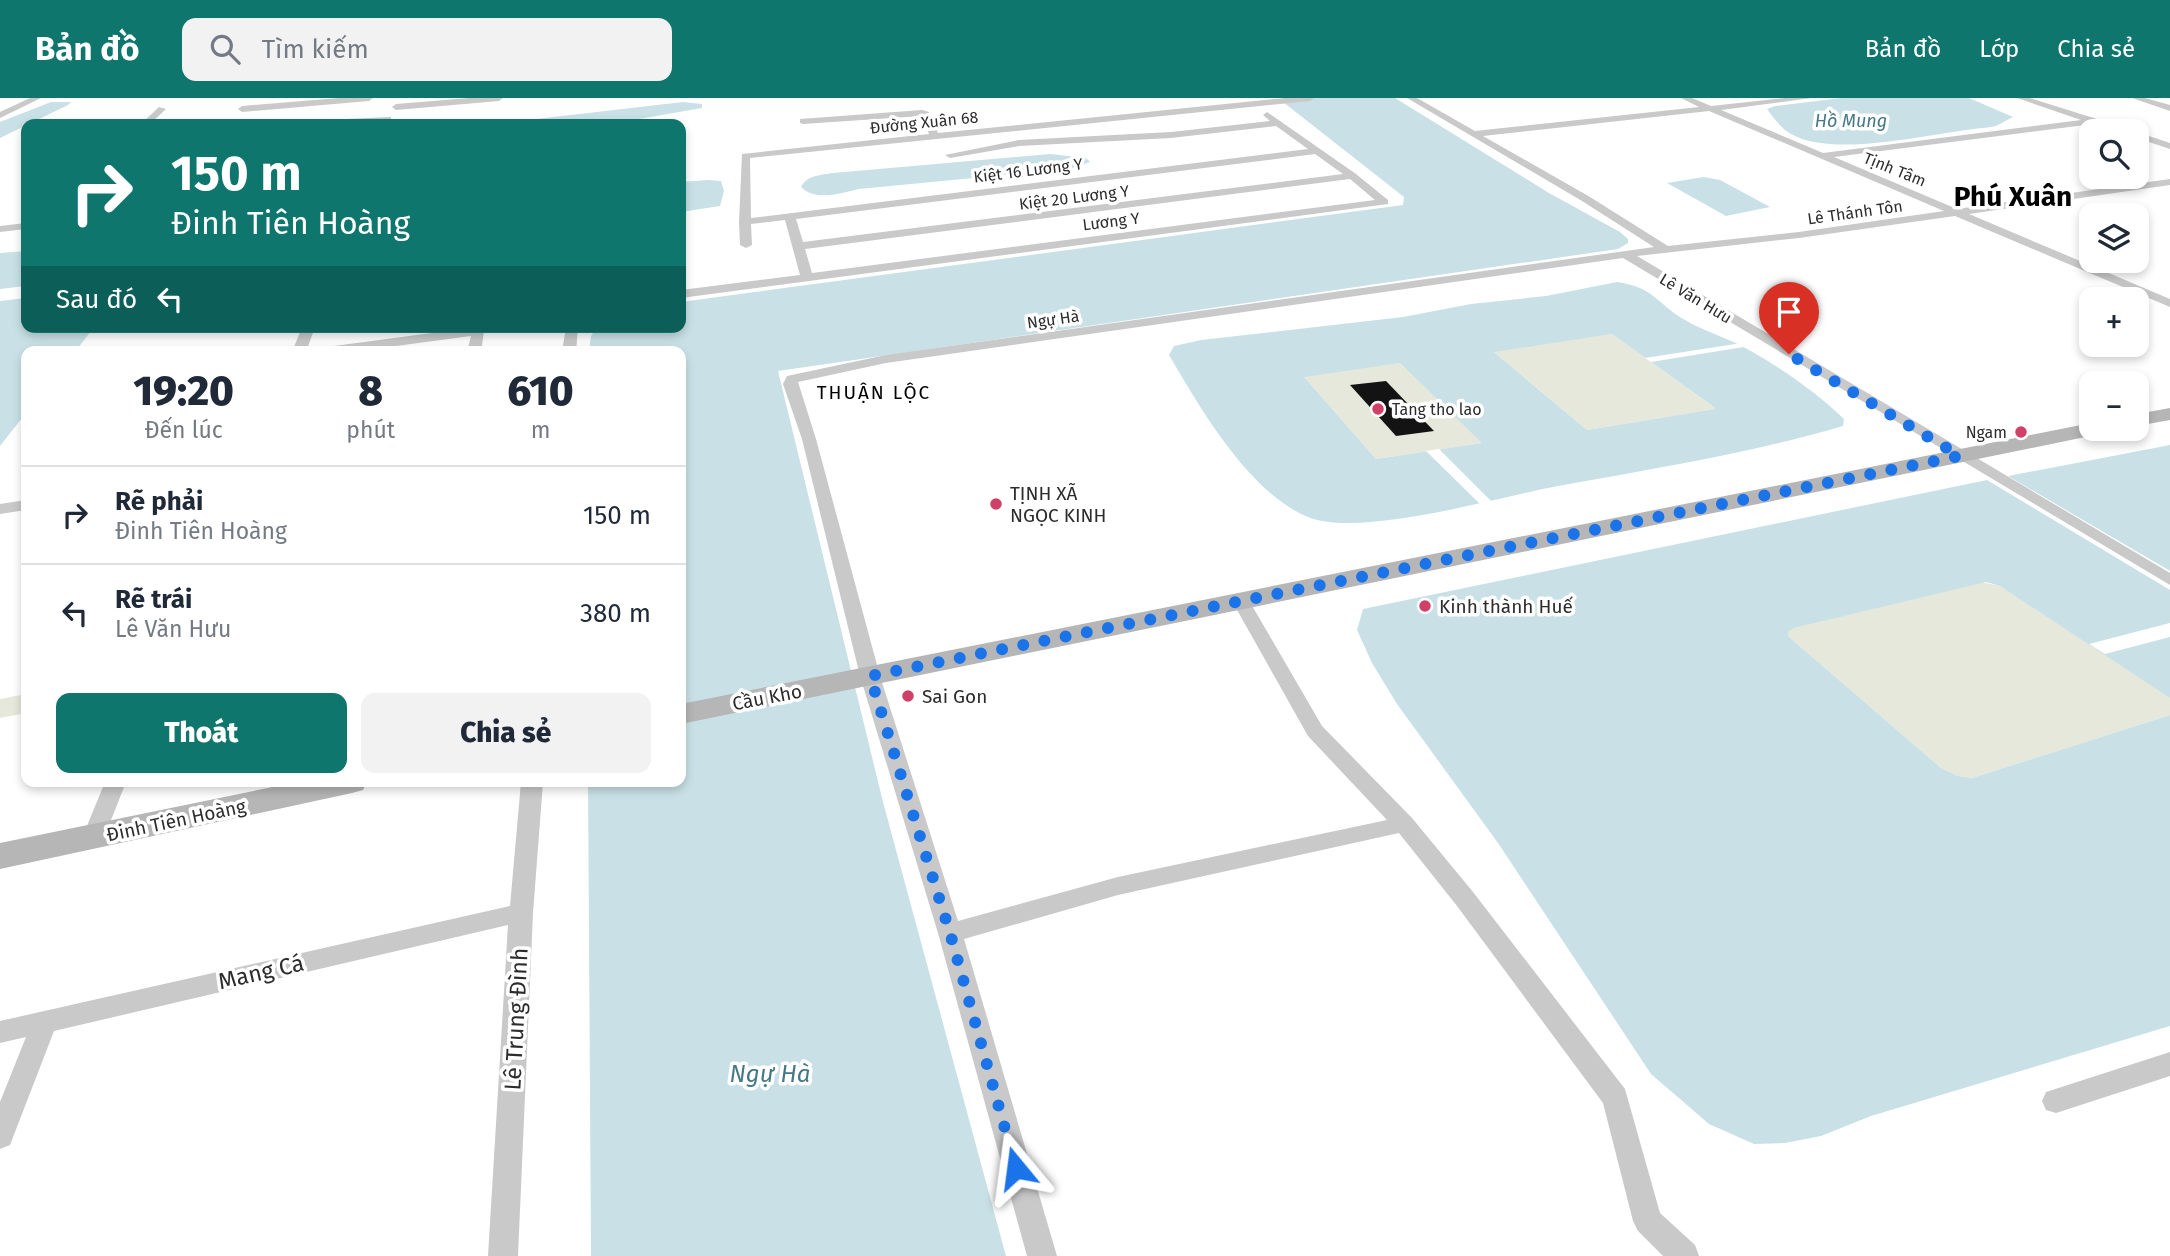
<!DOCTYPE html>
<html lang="vi">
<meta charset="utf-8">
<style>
:root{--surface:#fff;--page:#f2f2f3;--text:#1f2937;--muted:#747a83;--line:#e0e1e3;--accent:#0f766e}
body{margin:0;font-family:"Fira Sans",sans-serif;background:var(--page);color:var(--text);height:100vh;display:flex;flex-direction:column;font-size:26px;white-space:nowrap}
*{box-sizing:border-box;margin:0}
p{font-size:23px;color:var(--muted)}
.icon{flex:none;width:38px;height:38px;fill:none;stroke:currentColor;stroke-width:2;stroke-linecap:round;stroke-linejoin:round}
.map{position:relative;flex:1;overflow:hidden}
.details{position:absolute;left:21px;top:248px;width:665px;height:441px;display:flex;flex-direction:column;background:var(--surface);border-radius:14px;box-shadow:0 4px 10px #0003}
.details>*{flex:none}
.hud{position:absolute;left:21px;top:21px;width:665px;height:214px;border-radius:14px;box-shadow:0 4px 10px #0003;background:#0f766e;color:#fff;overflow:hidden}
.controls{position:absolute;left:2079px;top:21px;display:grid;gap:14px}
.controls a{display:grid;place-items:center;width:70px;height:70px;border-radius:14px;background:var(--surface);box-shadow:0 4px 10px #0003;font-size:35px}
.pin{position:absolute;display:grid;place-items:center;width:60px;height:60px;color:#fff;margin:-72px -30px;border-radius:50% 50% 50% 0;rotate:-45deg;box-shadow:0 0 7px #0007}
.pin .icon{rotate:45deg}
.me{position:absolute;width:77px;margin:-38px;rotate:344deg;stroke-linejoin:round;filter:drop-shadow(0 0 5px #0008)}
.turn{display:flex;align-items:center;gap:24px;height:147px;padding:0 35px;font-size:32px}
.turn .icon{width:91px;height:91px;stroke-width:2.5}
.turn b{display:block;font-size:49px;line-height:60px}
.then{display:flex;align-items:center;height:66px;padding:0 35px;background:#0003;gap:14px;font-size:26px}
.eta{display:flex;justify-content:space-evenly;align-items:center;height:119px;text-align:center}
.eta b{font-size:42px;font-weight:800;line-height:49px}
.action{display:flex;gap:14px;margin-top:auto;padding:14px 35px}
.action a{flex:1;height:80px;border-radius:14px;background:var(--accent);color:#fff;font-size:28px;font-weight:800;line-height:80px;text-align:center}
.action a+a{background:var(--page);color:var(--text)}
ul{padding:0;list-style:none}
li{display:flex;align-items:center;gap:21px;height:98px;padding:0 35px;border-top:2px solid var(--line)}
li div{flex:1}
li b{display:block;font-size:26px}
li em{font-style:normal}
header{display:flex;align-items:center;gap:42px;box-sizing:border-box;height:98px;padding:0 35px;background:var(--accent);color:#fff}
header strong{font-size:33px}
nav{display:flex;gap:38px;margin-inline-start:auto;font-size:24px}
.search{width:490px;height:63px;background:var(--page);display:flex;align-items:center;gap:18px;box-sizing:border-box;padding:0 24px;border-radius:14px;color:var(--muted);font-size:26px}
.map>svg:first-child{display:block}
.green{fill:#e5e8db}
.water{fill:#c9e1e6;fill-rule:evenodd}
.pier{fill:#fff}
.building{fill:#131313}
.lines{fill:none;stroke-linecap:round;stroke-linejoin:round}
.street{fill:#c9c9c9;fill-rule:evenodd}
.secondary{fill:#b6b6b6;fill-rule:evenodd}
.route{stroke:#1a73e8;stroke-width:12;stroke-dasharray:0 21.6}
.poi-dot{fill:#d04167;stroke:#fff;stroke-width:2.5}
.labels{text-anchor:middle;stroke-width:7;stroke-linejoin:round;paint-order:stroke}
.far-street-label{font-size:16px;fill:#2c2c2c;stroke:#fff}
.far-poi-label{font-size:16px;fill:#2c2c2c;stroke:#fff;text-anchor:start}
.far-water-label{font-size:18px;font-style:italic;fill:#447885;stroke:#fff}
.far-quarter-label{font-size:19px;letter-spacing:2px;fill:#000;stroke:#fff}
.poi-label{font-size:19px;fill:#2c2c2c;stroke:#fff;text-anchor:start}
.street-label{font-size:19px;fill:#2c2c2c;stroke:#fff}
.near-street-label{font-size:23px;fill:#2c2c2c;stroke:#fff}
.near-water-label{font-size:24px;font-style:italic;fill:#447885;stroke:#fff}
.far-town-label{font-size:28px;font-weight:bold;fill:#000;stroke:#fff}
</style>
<header>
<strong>Bản đồ</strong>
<div class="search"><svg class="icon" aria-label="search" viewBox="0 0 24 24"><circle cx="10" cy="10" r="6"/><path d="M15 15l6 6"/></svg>Tìm kiếm</div>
<nav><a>Bản đồ</a><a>Lớp</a><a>Chia sẻ</a></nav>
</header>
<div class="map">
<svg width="2170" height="1158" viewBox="0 0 2170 1158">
<rect width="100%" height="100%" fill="#fff"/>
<g class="green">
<path d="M1612,236L1716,311L1587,332L1493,253Z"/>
<path d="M1400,265L1483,345L1376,361L1303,278Z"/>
<path d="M1981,484L2000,488L2163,594L2170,600V617L1972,680L1958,678L1941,670L1788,538L1789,532L1794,530Z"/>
<path d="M26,596V615L0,620V601Z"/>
</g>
<g class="water">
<path d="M1289,0H1395L1549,95L1620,134L1628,141V145L1618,151L778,273L883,704L1006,1158H591L588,684H681V254H589L591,238L597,229H681V204L1403,107L1404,99L1283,4Z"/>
<path d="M1841,0H1969L2013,19L1996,28L1984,30C1933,34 1826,64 1785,32C1779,27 1772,18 1767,11L1775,8Z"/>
<path d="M51,4H71L68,7L0,40V24Z"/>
<path d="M683,4L702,6V10L610,26H494Z"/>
<path d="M1050,56L1086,60L1090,64L1069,71L859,91C841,95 816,104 801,89C807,77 821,77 833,75Z"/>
<path d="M1704,79L1720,82L1770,109L1726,118L1667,85Z"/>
<path d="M708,82L721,83L724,93L720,108L681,114V84Z"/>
<path d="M26,153V188L0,191V155Z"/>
<path d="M1617,184C1654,189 1657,206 1685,222C1705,234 1729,240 1749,252C1783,271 1816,294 1844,321L1843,328C1748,356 1651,371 1553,389C1496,400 1359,440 1308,419C1249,395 1200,310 1169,257L1174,248L1201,242L1403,219L1471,206L1546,198ZM1612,236L1715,310V311L1587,332L1494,254ZM1400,265L1482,345L1376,361L1304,279Z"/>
<path d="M26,200V229H94L75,254H26V315L0,348V203Z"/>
<path d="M2170,347V473L2008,378Z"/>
<path d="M1987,382L2170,492V600L2000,488L1986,484L1794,530L1789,533L1788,538L1941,670L1958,678L1972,680L2170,617V928L1871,1018L1821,1038L1785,1045L1754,1046L1709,1026L1651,976L1498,745L1397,606L1372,565L1357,532L1363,511Z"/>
</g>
<g class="pier">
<path d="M1742,245L1750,248L1651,264L1645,260Z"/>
<path d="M1439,351L1493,405L1481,407L1426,353Z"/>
<path d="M2170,525V539L2105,556L2089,546Z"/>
</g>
<path class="building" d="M1386,283L1434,333L1396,338L1350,287Z"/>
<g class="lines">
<g class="street">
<path d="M30,0H41L0,20V14Z"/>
<path d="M339,0H373L369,3L242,14L238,11L242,8Z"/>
<path d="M469,0H503L499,3L396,12L392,9L396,6Z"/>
<path d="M1285,0H1314L1310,3L750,60L751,120L1308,51L1276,28L1171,40L1019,48L950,60L945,57L1019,42L1171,34L1270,23L1263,17L1267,14L1356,76L1388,102V106L681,200V192L800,177L785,122L751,126L752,147L746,150L740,147L739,124L742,56L929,36L922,18L803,26L800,25V21L922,12L929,14L938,35ZM1315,56L1343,76L803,144L796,121ZM1350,81L1375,102L812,175L805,151Z"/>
<path d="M1407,0H1417L1475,33L1699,9L1681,0H1692L1711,8L1784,0H1812L1721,12L1823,55L2081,22L2017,0H2030L2129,31L2130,33H2117L2093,26L1834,59L1957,111L2170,81V87L1969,116L2170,201V209L1955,118L1799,140L1637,158L2170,475V487L1623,160L886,265L798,284L816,341L880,578L958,823L1118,779L1387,722L1308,638L1232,503L1241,498L1247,499L1322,628L1412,720L1473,794L1625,991L1660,1115L1695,1147L1699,1158H1663L1638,1133L1633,1123L1603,1005L1457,808L1399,735L1118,797L964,841L1057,1158H1027L938,835L860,578L802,341L783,286L787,278L886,257L1654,149L1582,103ZM1709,13L1944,113L1799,134L1668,148L1590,99L1483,38Z"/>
<path d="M2132,0H2145L2170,7V13Z"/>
<path d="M159,9L166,11L150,26H141Z"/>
<path d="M391,19V23L388,24L296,26L301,23Z"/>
<path d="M2137,34L2170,45V51L2137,40Z"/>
<path d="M26,125V131L0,134V128Z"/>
<path d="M302,229H315L306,254H292Z"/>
<path d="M477,229L484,233L481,254H467L471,238L351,254H313L319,250Z"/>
<path d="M566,229H578L576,254H562Z"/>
<path d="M26,402V412L0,416V406Z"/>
<path d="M105,684H126L104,740L101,746L93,748L85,746L82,740Z"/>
<path d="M521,684H543L533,815L518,1158H488L508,827L54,933L10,1047L0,1051V1004L26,939L0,945V923L510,808Z"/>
<path d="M2170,954V978L2056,1015L2046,1012L2042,1003L2046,994Z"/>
</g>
<g class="secondary">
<path d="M2170,310V322L2137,328V316Z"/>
<path d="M2091,325V331H2106L2103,336L2095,337L681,626V606Z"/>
<path d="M297,684H367L363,692L352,695L0,771V745Z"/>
</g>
</g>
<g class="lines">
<path class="route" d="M1016,1070L950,835L870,578L1960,358L1789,256"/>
</g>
<g class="poi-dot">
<circle cx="1378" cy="311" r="7"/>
<circle cx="2021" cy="334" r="7"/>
<circle cx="996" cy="406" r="7"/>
<circle cx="1425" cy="508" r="7"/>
<circle cx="908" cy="598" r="7"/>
</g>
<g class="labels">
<g class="far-street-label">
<text transform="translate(924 24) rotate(-6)" y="6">Đường Xuân 68</text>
<text transform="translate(1895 71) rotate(22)" y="6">Tịnh Tâm</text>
<text transform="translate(1028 72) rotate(-7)" y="6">Kiệt 16 Lương Y</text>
<text transform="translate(1074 99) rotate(-7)" y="6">Kiệt 20 Lương Y</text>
<text transform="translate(1855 114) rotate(-8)" y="6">Lê Thánh Tôn</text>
<text transform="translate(1111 123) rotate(-7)" y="6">Lương Y</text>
<text transform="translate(1696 200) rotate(31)" y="6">Lê Văn Hưu</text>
<text transform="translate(1053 221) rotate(-8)" y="6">Ngự Hà</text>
</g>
<g class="far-poi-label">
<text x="1392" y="317">Tang tho lao</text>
<text x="2007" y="340" text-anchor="end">Ngam</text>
</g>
<g class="far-water-label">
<text x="1851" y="29">Hồ Mung</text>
</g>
<g class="far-quarter-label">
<text x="874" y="301">THUẬN LỘC</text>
</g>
<g class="poi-label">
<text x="1010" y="402">TỊNH XÃ<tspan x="1010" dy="22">NGỌC KINH</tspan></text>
<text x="1439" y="515">Kinh thành Huế</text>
<text x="922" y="605">Sai Gon</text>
</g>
<g class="street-label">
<text transform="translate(767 599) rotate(-11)" y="7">Cầu Kho</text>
<text transform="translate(176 722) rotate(-12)" y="7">Đinh Tiên Hoàng</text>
</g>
<g class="near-street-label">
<text transform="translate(261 874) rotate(-13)" y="8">Mang Cá</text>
<text transform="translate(516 921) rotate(-87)" y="8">Lê Trung Đình</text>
</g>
<g class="near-water-label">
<text x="770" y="984">Ngự Hà</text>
</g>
<g class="far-town-label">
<text x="2013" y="108">Phú Xuân</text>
</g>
</g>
</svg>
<div class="controls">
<a><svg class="icon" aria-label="search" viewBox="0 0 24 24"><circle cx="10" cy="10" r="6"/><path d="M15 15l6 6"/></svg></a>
<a><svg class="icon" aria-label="layers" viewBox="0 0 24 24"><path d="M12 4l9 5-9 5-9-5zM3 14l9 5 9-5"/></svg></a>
<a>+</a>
<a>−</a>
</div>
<div class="pin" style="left:1789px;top:256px;background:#d93025"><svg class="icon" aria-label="arrive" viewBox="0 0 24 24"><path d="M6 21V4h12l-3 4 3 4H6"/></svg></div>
<svg class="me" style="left:1016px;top:1070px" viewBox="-20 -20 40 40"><path d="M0-17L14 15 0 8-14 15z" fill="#1a73e8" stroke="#fff" stroke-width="4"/></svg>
<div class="hud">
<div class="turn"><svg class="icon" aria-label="right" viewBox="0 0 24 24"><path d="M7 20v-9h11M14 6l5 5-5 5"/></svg><div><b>150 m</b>Đinh Tiên Hoàng</div></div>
<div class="then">Sau đó<svg class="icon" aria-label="left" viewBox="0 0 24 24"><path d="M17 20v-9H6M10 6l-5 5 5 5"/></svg></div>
</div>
<section class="details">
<div class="eta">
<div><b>19:20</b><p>Đến lúc</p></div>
<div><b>8</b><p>phút</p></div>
<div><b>610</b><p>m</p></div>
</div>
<ul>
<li><svg class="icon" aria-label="right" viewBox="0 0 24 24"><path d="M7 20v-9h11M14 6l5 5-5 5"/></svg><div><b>Rẽ phải</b><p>Đinh Tiên Hoàng</p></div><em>150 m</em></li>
<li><svg class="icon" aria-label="left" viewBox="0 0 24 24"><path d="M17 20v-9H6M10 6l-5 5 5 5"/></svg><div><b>Rẽ trái</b><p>Lê Văn Hưu</p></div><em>380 m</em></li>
</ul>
<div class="action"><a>Thoát</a><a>Chia sẻ</a></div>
</section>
</div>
